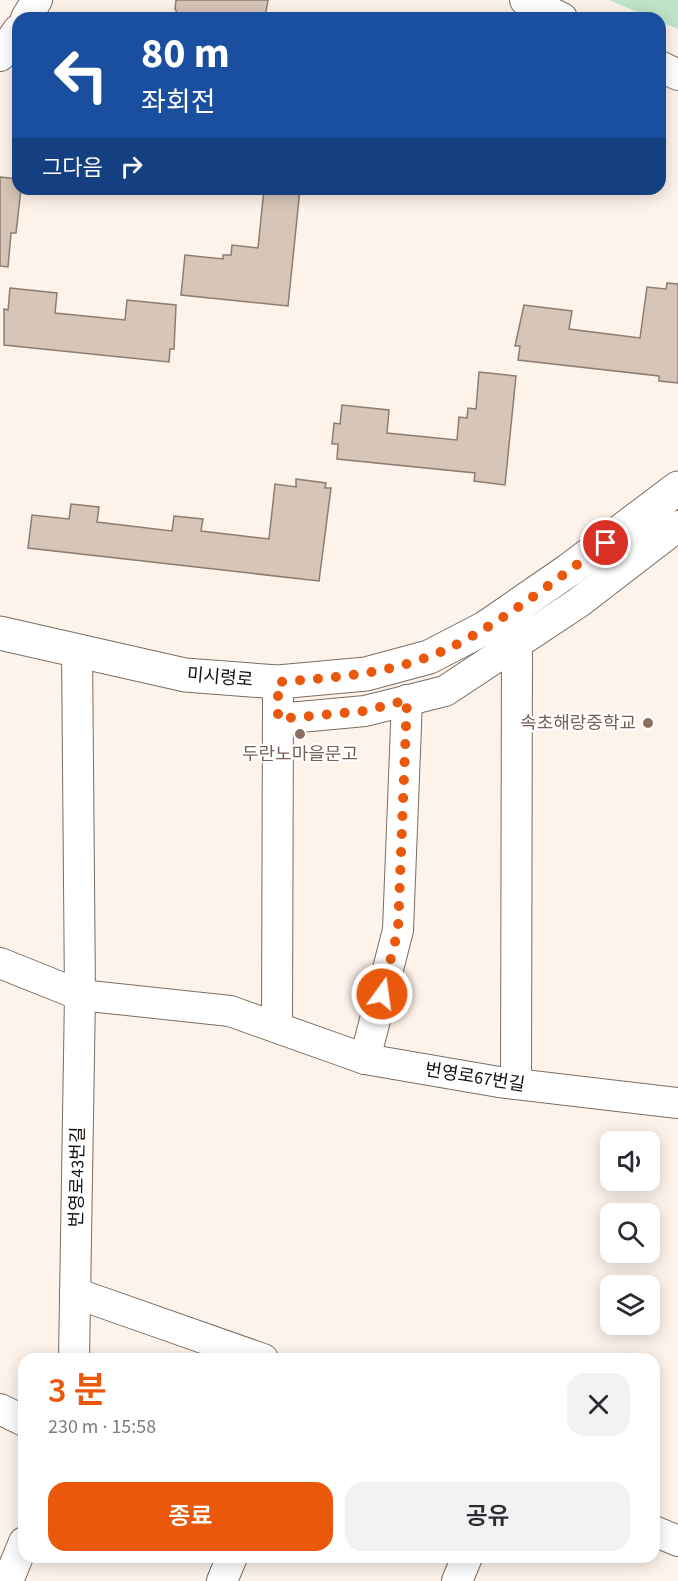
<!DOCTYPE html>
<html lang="ko">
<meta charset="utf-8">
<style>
:root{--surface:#fff;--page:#f2f2f3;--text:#2b2b33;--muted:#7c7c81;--accent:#ea580c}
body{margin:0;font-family:"Source Sans 3","Noto Sans KR",sans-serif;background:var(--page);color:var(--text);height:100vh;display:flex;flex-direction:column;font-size:22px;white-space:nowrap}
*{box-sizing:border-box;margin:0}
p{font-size:20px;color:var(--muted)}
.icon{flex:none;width:33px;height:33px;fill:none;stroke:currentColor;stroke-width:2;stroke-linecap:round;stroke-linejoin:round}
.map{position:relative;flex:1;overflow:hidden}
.side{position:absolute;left:18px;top:1353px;width:642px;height:210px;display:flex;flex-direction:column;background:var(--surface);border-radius:18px;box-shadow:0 3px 15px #0003}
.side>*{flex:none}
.banner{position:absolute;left:12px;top:12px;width:654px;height:183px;border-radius:18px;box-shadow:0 3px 15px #0003;background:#1a4fa0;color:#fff;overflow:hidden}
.tools{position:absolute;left:600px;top:1131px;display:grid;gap:12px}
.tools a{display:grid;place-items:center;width:60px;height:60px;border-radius:12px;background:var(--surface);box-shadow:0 3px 15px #0003;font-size:30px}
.pin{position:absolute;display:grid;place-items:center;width:51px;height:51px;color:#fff;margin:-26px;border:3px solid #fff;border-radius:50%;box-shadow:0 2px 6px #0007}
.me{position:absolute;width:66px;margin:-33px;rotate:14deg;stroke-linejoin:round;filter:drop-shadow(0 0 4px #0008)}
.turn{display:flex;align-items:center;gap:21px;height:126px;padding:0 30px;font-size:27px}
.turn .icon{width:78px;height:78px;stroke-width:2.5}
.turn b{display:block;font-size:42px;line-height:51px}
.then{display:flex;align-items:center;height:57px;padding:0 30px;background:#0003;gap:12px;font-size:22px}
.round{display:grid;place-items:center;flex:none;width:63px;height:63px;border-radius:18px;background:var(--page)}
.headline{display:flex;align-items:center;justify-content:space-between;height:102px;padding:0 30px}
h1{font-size:36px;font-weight:600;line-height:45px;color:var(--accent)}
.cta{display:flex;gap:12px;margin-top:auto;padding:12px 30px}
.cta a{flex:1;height:69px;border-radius:18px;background:var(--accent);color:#fff;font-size:24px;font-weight:600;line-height:69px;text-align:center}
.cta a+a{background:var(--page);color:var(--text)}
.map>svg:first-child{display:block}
.green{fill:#bfe4ca}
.building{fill:#d7c5b7;stroke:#8d7c70;stroke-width:1.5}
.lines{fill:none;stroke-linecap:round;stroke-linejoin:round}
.minor-casing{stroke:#7c6d60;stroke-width:32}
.major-casing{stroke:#7c6d60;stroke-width:35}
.minor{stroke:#fff;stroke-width:30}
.major{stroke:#fff;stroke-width:33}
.route{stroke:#ea580c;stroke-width:10;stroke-dasharray:0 18}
.education-dot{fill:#8d6e63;stroke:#fff;stroke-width:2}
.labels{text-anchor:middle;stroke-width:4.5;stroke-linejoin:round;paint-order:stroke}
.street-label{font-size:18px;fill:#150f0a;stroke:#fff}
.education-label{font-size:18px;fill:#785e54;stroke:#fff;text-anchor:end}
</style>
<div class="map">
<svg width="678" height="1581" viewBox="0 0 678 1581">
<rect width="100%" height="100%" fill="#fef3ea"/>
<path class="green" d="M609,0H678V29L660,22V18H651Z"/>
<g class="building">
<path d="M176,0H268L265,18H180L175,9Z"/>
<path d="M0,177L18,179V189H21L16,233H11L8,267L0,266Z"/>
<path d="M264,189H300L288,306L181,295L185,255L223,259V255H231L232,245L258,248Z"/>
<path d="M667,283L678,284V383L659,381V376L518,360L520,346H515L524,305L572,311L569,329L640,338L647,287L666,289Z"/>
<path d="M10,288L57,293L55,313L125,320L127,300L176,305L174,349H170L169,362L4,345V309L8,310Z"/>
<path d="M479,372L516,376L505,485L474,481L475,473L337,459L338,444H332L334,423L340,424L342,405L389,410L387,433L457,440L459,417L467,418L468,408L476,409Z"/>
<path d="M296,479L326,483L325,488H331L319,581L28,548L32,515L69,519L71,504L99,507L97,522L172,531L174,516L203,519L201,531L269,539L275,484L296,487Z"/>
</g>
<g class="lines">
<g class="minor-casing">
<g id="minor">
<path d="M525,0L562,18"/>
<path d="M26,18L37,0"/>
<path d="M0,56L18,30"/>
<path d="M660,66L678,75"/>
<path d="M278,719L365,711L445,691L578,603L678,526"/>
<path d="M0,963L80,995L230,1011L365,1059L499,1082L678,1103"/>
<path d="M277,1026L278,699"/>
<path d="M365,1059L398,930L407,700"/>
<path d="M516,1084L517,642"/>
<path d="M75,1293L263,1359"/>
<path d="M74,1359L80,995L77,650"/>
<path d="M0,1409L24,1421"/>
<path d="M654,1531L678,1541"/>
<path d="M8,1581L24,1542"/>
<path d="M222,1581L232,1557"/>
<path d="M457,1581L467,1557"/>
</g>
</g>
<g class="major-casing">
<path id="major" d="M0,633L185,675L278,682L366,674L429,657L485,628L569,570L678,488"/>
</g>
<use href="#minor" class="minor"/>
<use href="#major" class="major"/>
</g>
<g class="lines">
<path class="route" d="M382,994L398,930L407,700L365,711L278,719V682C329,678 379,675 428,657C484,637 557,579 606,543"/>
</g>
<g class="education-dot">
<circle cx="648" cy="723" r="6"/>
<circle cx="300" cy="734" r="6"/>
</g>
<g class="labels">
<g class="street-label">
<text transform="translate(220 677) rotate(5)" y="6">미시령로</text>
<text transform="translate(475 1077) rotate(9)" y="6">번영로67번길</text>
<text transform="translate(77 1177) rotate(-89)" y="6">번영로43번길</text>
</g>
<g class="education-label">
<text x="636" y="729">속초해랑중학교</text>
<text x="300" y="760" text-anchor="middle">두란노마을문고</text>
</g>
</g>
</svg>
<div class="tools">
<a><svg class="icon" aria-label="sound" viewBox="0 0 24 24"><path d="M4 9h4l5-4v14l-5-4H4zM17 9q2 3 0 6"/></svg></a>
<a><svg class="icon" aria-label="search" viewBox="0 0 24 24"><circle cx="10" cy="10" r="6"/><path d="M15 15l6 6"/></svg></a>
<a><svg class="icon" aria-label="layers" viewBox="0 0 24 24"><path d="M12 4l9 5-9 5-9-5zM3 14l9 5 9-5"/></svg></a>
</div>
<div class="pin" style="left:606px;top:543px;background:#d93025"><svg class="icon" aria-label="arrive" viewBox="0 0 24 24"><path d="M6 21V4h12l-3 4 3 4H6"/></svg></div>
<svg class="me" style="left:382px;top:994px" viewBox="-20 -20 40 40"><circle r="17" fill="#ea580c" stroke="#fff" stroke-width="3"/><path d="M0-11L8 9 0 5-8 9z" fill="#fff"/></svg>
<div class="banner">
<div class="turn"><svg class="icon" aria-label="left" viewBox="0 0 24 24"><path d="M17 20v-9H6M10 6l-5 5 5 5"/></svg><div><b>80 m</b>좌회전</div></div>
<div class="then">그다음<svg class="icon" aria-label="right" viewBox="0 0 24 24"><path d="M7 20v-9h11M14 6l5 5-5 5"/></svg></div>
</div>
<section class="side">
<div class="headline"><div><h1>3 분</h1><p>230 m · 15:58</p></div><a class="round"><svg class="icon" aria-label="close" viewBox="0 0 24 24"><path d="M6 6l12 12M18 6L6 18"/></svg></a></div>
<div class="cta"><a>종료</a><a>공유</a></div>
</section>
</div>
